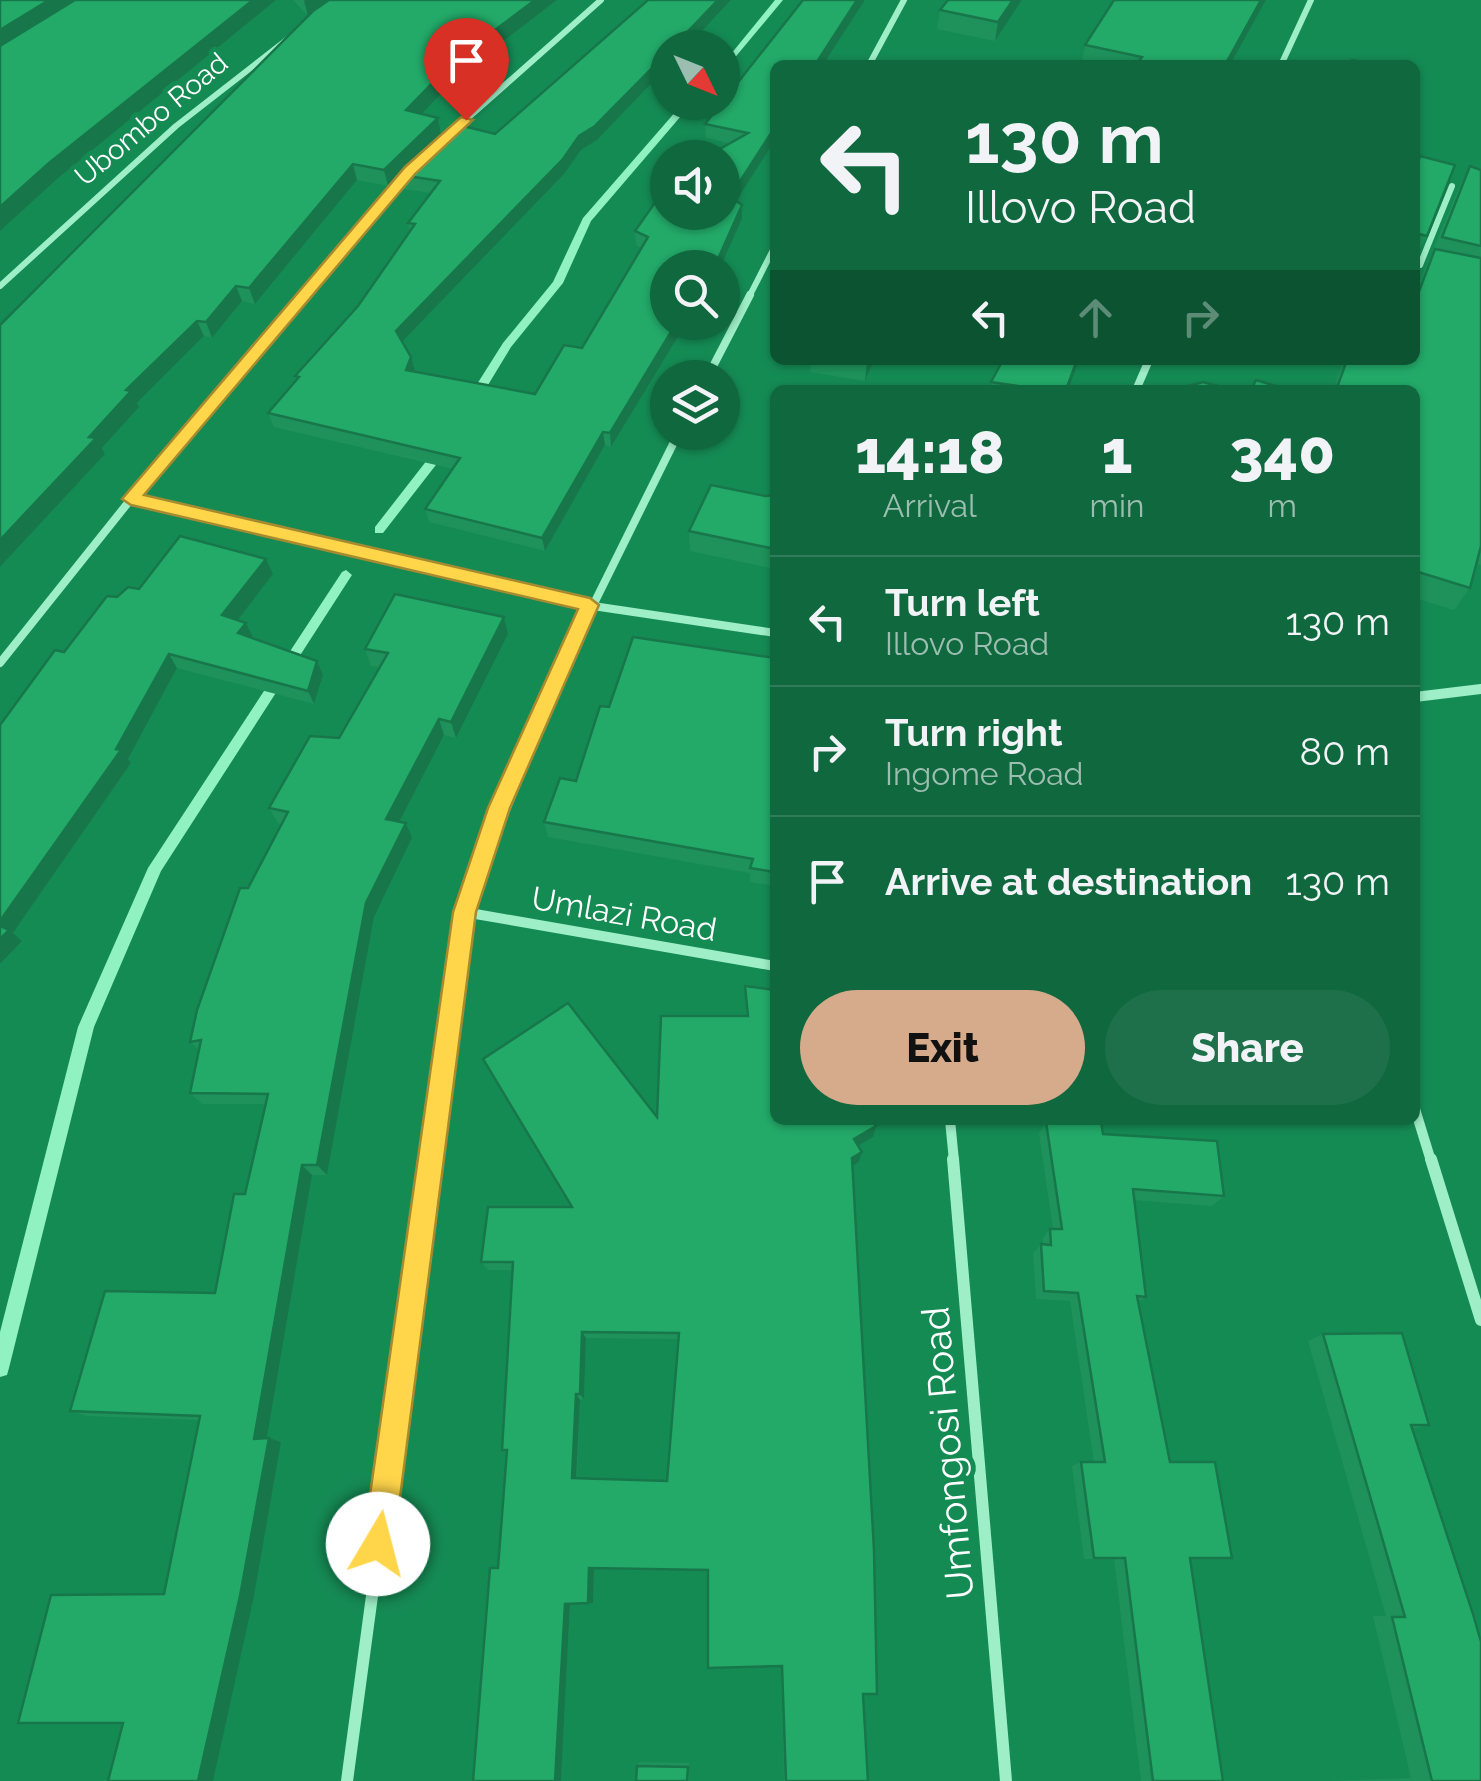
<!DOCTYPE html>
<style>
:root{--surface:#10683f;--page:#1e704a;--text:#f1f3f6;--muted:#9cbeb0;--line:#307b59;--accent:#d6ab8b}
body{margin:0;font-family:Raleway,sans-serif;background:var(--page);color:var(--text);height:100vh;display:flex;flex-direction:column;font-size:38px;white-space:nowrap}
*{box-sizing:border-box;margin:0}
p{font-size:32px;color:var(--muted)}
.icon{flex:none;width:55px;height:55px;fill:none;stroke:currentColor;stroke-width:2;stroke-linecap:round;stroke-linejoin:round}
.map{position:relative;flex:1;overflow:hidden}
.sheet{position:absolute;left:770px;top:385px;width:650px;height:740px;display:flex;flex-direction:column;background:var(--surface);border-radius:15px;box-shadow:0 2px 8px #0004}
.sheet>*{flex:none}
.hud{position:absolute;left:770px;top:60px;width:650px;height:305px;border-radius:15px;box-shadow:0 2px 8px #0004;background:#10683f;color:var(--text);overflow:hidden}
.needle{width:65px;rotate:133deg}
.tools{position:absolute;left:650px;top:30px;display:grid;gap:20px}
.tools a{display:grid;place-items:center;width:90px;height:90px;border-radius:50%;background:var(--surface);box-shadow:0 2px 8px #0004;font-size:50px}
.pin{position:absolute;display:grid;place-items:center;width:85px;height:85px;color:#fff;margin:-102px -42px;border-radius:50% 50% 50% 0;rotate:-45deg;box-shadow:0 0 10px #0007}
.pin .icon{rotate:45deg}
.me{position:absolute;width:110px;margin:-55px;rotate:8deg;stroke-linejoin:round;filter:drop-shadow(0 0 8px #0008)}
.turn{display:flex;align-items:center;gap:35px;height:210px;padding:0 30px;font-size:45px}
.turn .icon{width:130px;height:130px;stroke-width:2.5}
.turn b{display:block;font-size:70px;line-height:85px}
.lanes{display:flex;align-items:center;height:95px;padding:0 30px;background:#0003;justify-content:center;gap:50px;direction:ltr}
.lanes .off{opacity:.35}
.eta{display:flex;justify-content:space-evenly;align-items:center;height:170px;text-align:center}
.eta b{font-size:60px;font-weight:800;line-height:70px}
.button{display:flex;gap:20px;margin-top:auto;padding:20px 30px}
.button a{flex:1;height:115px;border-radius:60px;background:var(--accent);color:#111;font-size:40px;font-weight:800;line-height:115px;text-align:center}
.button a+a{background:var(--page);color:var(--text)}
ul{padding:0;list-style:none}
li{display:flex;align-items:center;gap:30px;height:130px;padding:0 30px;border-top:2px solid var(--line)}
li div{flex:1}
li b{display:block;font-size:38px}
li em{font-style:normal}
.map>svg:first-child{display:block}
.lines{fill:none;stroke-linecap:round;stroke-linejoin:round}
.stream{fill:#90f2c1;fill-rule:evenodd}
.street-far3{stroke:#9eefc8;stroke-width:6}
.street-far2{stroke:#9eefc8;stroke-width:8}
.street-far1{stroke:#9eefc8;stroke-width:10}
.street{stroke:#9eefc8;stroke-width:12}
.wall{fill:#1e925a;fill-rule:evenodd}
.shaded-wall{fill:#18774a}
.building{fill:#23aa69;stroke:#18774a;stroke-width:2.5;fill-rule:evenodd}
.route{fill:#ffd54a;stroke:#a68a30;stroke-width:2.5}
.labels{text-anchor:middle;stroke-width:10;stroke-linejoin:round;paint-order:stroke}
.far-street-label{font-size:28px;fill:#fff;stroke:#158b54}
.street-label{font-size:32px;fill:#fff;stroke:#158b54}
.near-street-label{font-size:38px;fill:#fff;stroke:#158b54}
</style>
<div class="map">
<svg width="1481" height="1781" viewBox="0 0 1481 1781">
<rect width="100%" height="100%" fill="#158b54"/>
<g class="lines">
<g class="stream">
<path d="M775,0H783L722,73V65Z"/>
<path d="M684,102H693L591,221L563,283L511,347L477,403H469L467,400L503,343L553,282L583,218Z"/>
<path d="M442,445L446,446V452L383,533H375V527L438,446Z"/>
<path d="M346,570L352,575L350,578L161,871L94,1027L9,1368L7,1375L0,1377V1332L78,1027L148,868L342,572Z"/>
</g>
<g class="street-far3">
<path d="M869,65L904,0"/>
<path d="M1281,65L1311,0"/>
<path d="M452,132L601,0"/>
<path d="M1420,265L1452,186"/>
<path d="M0,286L176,126L289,38"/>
<path d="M303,297L410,171"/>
<path d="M749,297L775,246"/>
</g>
<g class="street-far2">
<path d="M707,378L750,295"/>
<path d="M1136,390L1149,360"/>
<path d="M131,499L566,602L775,633"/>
<path d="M0,663L131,499L305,295"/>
<path d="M558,676L679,432"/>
</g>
<g class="street-far1">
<path d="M1415,697L1481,689"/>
<path d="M464,912L775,966"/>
<path d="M1415,1109L1431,1161"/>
<path d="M950,1120L954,1161"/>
<path d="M430,1161L464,912L560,674"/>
</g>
<g class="street">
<path d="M953,1159L1006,1781"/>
<path d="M1431,1159L1481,1320"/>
<path d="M347,1781L431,1159"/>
</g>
</g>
<g class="wall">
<path d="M293,0H557L458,76L421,114L438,118L441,134L388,186L357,180L255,304L242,301L212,338L204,336L137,403L139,407L102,448L105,454L0,567V325L308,16Z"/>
<path d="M648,0H731L686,48H668V66L597,140L581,150L565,173L402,342L415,372L535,394L582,348L642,248L636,245L635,231L730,143L706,138L705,124L803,0H865L736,201L742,205V219L695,324L682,330L611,447L605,445L545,551L429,522L425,509L453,469L274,427L268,413L296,380L295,376L358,306L410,232L408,223L431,193L404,189L401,175L495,134Z"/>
<path d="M1022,0L995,41L937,29L940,10Z"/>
<path d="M1114,0H1266L1230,65H1081L1085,45Z"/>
<path d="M1420,156L1427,236L1416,257L1415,167Z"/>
<path d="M1470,166L1481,170V565L1476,564L1470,588L1454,610L1415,598V390H1333L1344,360H1415V293L1458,190Z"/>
<path d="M811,360H874L865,381L810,372Z"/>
<path d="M991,382L1068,390H990Z"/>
<path d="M775,495V569L690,551L689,531L765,496Z"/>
<path d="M266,559L273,574L237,620L246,623L252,638L317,661L323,675L314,704L177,668L128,759L131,763L13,933L22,941L0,964L64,652L117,597L139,589Z"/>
<path d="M504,617L508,634L456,738L444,735L399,822L412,838L374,917L327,1175H312L267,1438L281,1442L254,1596L164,1594L199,1420L87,1416L70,1411L215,1293L245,1194L265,1104H202L190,1093L199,1050L190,1042L248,888L282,824L278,823L269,808L339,738L380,667L371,666L365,649Z"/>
<path d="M775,658V886L750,882V873L548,837L544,822L576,781L609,707Z"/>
<path d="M745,986L873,1137L858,1146L862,1152L859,1162L852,1166L863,1694L868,1781H784L781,1666L708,1571L594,1568L593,1603L570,1604L561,1781L498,1568L507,1453L502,1450L513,1270H488L481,1262L570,1207L483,1059L657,1117L747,1016ZM586,1338L678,1339L667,1481L577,1478L580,1400L584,1399Z"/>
<path d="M1046,1122L1103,1134L1224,1196L1212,1206L1134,1200L1146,1297L1138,1302L1170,1462L1232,1558L1190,1559L1223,1781H1141L1114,1559H1084L1072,1466L1081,1462H1094L1070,1301L1036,1299L1033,1253L1041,1244H1043V1238L1050,1229H1053L1039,1133Z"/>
<path d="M1323,1334L1429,1425L1412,1429L1481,1781H1330L1411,1778L1373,1616H1386L1308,1341Z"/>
<path d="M639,1762L689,1763V1781H636L637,1766Z"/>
</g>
<g class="shaded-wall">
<path d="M49,0H80L0,50V30Z"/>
<path d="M253,0H276L57,179L0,231V207L49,163Z"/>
<path d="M305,0H331L308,16L304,1Z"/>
<path d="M535,0H557L458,76L410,126L406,110L455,60Z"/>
<path d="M718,0H731L686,48H672Z"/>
<path d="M857,0H865L823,65H815Z"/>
<path d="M1013,0H1022L995,41L998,22Z"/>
<path d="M1261,0H1266L1230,65H1225Z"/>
<path d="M668,52V66L597,140L581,150L565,173L399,345L396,331L579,136Z"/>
<path d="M438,118L441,134L388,186L384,170Z"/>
<path d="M775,127V140L730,211V197Z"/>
<path d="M353,164L357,180L255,304L249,288Z"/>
<path d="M742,205V219L720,268H714Z"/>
<path d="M236,286L242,301L212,338L206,322Z"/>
<path d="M197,321L204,336L137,403L139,407L102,448L105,454L0,567V540L89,437L126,390Z"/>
<path d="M677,322H696L682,330L611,447L610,433Z"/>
<path d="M411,357L415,371L410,384L406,370Z"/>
<path d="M868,360H874L865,381L867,362Z"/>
<path d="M1077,360H1079L1068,390H1066Z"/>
<path d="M603,432L605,445L545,551L542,538Z"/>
<path d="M266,559L273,574L230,630L222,615Z"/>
<path d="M504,617L508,634L456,738L451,722Z"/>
<path d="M246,623L253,637L245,648L238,633Z"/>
<path d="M169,654L177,668L128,759L131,763L13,933L22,941L0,964V921L116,749Z"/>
<path d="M317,661L323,675L314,704L308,691Z"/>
<path d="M439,719L444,735L393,834L386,819Z"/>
<path d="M406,823L412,838L374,917L327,1175L317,1165L366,903Z"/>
<path d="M876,1126L873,1137L851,1150L854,1139Z"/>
<path d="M862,1152L859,1162L849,1168L852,1158Z"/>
<path d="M302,1165L312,1175L266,1443L254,1439Z"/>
<path d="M582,1332L586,1338L584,1399L580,1394Z"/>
<path d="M576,1394L580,1400L576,1481L572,1478Z"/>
<path d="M269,1438L281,1442L254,1596L213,1781H198Z"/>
<path d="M589,1568H594L593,1603H588Z"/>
<path d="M565,1604H570L561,1781H555Z"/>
</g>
<g class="building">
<path d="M0,0H49L0,30Z"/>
<path d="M75,0H253L49,163L0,207V46Z"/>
<path d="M329,0H535L455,60L406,110L438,118L384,170L353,164L249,288L236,286L206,322L197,321L126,390L131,391L89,437L96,438L0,540V325L313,11Z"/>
<path d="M648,0H718L672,48H668V52L595,126L579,136L563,159L396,331L411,357L406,370L535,394L564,345L582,348L648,237L635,231L668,184V212H722V158H704L748,133L705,124L803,0H857L815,65H775V127L730,197L742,205L714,268H668V322H677L610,433L603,432L542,538L425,509L460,458L268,413L299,377L295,376L358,306L415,224L408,223L440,181L401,175L455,124L495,134Z"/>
<path d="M948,0H1013L998,22L940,10Z"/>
<path d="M1114,0H1261L1225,65H1136L1142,57L1085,45Z"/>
<path d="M1352,60L1378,65H1349Z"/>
<path d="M1420,156L1455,165L1427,236L1415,233V170Z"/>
<path d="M1470,166L1481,170V246L1442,237Z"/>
<path d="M1435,249L1481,258V546L1470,588L1415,571V390H1336L1347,360H1415V302Z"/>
<path d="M1003,360H1077L1066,390H989L1018,386L991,382Z"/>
<path d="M1256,380L1289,390H1251Z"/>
<path d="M1203,382L1232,390H1174Z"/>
<path d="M711,485L765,496L775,495V549L689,531Z"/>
<path d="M180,536L266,559L222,615L246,623L238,633L317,661L308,691L169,654L116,749L121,750L0,921V725L55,650L64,652L107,596L117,597L128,587L139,589Z"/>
<path d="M395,594L504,617L451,722L439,719L386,819L406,823L366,903L317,1165H302L254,1439L269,1438L240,1596L198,1781H108L123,1723H18L51,1595L164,1594L200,1416L70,1411L105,1291L215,1293L234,1194H245L268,1094L190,1093L201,1040L190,1042L197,1010L240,888H248L288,812L269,808L310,736L339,738L388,653L365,649Z"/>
<path d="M633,637L775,658V673L772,674H775V872L750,868L753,859L544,822L560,778L576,781L600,706L609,707Z"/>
<path d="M0,926L9,930L0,939Z"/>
<path d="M745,986L775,990V1120H872L876,1126L854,1139L862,1152L852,1158L874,1550L877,1694H863L868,1781H786L782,1666L708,1668V1570L589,1568L588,1603L565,1604L555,1781H473L490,1568H498L507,1450H502L513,1262H481L488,1207H572L483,1059L568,1003L657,1117L661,1016H748ZM582,1332L679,1333L667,1481L572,1478L576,1394H580Z"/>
<path d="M1101,1121L1103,1134L1217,1141L1224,1196L1133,1189L1146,1297L1137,1296L1170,1462H1215L1232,1558H1190L1223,1781H1153L1125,1558H1094L1081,1462H1105L1078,1293L1044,1291L1041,1244L1051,1245L1050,1229H1062L1046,1122Z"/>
<path d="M1402,1333L1429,1425H1411L1473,1614L1481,1642V1781H1432L1392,1617H1405L1323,1334Z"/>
<path d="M637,1766L688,1767L687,1781H636Z"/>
</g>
<path class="route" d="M461,117L473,120L415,174L144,495L590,598L599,605L510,808L476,912L394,1544L389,1555L378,1559L368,1555L363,1544L453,912L488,808L578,609L131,505L122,499L405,167Z"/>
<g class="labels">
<g class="far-street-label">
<text transform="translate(151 119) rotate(-40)" y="10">Ubombo Road</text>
</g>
<g class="street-label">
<text transform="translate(624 914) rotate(10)" y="11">Umlazi Road</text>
</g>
<g class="near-street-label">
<text transform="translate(948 1453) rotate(-95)" y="13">Umfongosi Road</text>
</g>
</g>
</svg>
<div class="tools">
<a><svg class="needle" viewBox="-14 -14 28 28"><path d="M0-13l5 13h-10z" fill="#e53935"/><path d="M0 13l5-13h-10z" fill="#9cbeb0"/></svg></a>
<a><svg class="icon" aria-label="sound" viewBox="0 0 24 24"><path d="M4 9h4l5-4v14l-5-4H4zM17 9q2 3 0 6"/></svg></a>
<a><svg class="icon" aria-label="search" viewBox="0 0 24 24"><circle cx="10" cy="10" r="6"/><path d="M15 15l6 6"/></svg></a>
<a><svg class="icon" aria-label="layers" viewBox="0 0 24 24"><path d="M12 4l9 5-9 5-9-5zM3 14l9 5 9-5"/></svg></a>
</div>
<div class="pin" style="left:466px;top:120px;background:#d93025"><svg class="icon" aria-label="arrive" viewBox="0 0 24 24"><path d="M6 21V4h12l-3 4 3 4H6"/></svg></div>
<svg class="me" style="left:378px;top:1544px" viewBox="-20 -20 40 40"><circle r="19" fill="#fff"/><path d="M0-13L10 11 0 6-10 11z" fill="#ffd54a"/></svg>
<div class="hud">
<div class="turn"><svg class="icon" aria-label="left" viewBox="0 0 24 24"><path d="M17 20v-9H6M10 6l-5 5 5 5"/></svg><div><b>130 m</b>Illovo Road</div></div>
<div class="lanes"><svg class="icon" aria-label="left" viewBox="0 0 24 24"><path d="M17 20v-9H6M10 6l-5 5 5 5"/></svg><svg class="icon off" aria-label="ahead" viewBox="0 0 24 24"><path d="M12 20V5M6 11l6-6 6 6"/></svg><svg class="icon off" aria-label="right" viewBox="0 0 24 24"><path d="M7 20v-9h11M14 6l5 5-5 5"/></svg></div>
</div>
<section class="sheet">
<div class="eta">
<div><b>14:18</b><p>Arrival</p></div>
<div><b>1</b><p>min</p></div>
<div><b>340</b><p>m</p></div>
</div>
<ul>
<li><svg class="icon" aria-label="left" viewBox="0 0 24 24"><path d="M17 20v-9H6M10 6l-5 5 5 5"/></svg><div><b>Turn left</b><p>Illovo Road</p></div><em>130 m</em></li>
<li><svg class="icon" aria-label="right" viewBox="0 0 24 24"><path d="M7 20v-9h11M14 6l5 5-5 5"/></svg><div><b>Turn right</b><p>Ingome Road</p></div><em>80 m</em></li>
<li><svg class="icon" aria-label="arrive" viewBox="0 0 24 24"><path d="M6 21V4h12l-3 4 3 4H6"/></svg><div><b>Arrive at destination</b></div><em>130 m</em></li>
</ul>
<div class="button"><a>Exit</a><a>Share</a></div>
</section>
</div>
